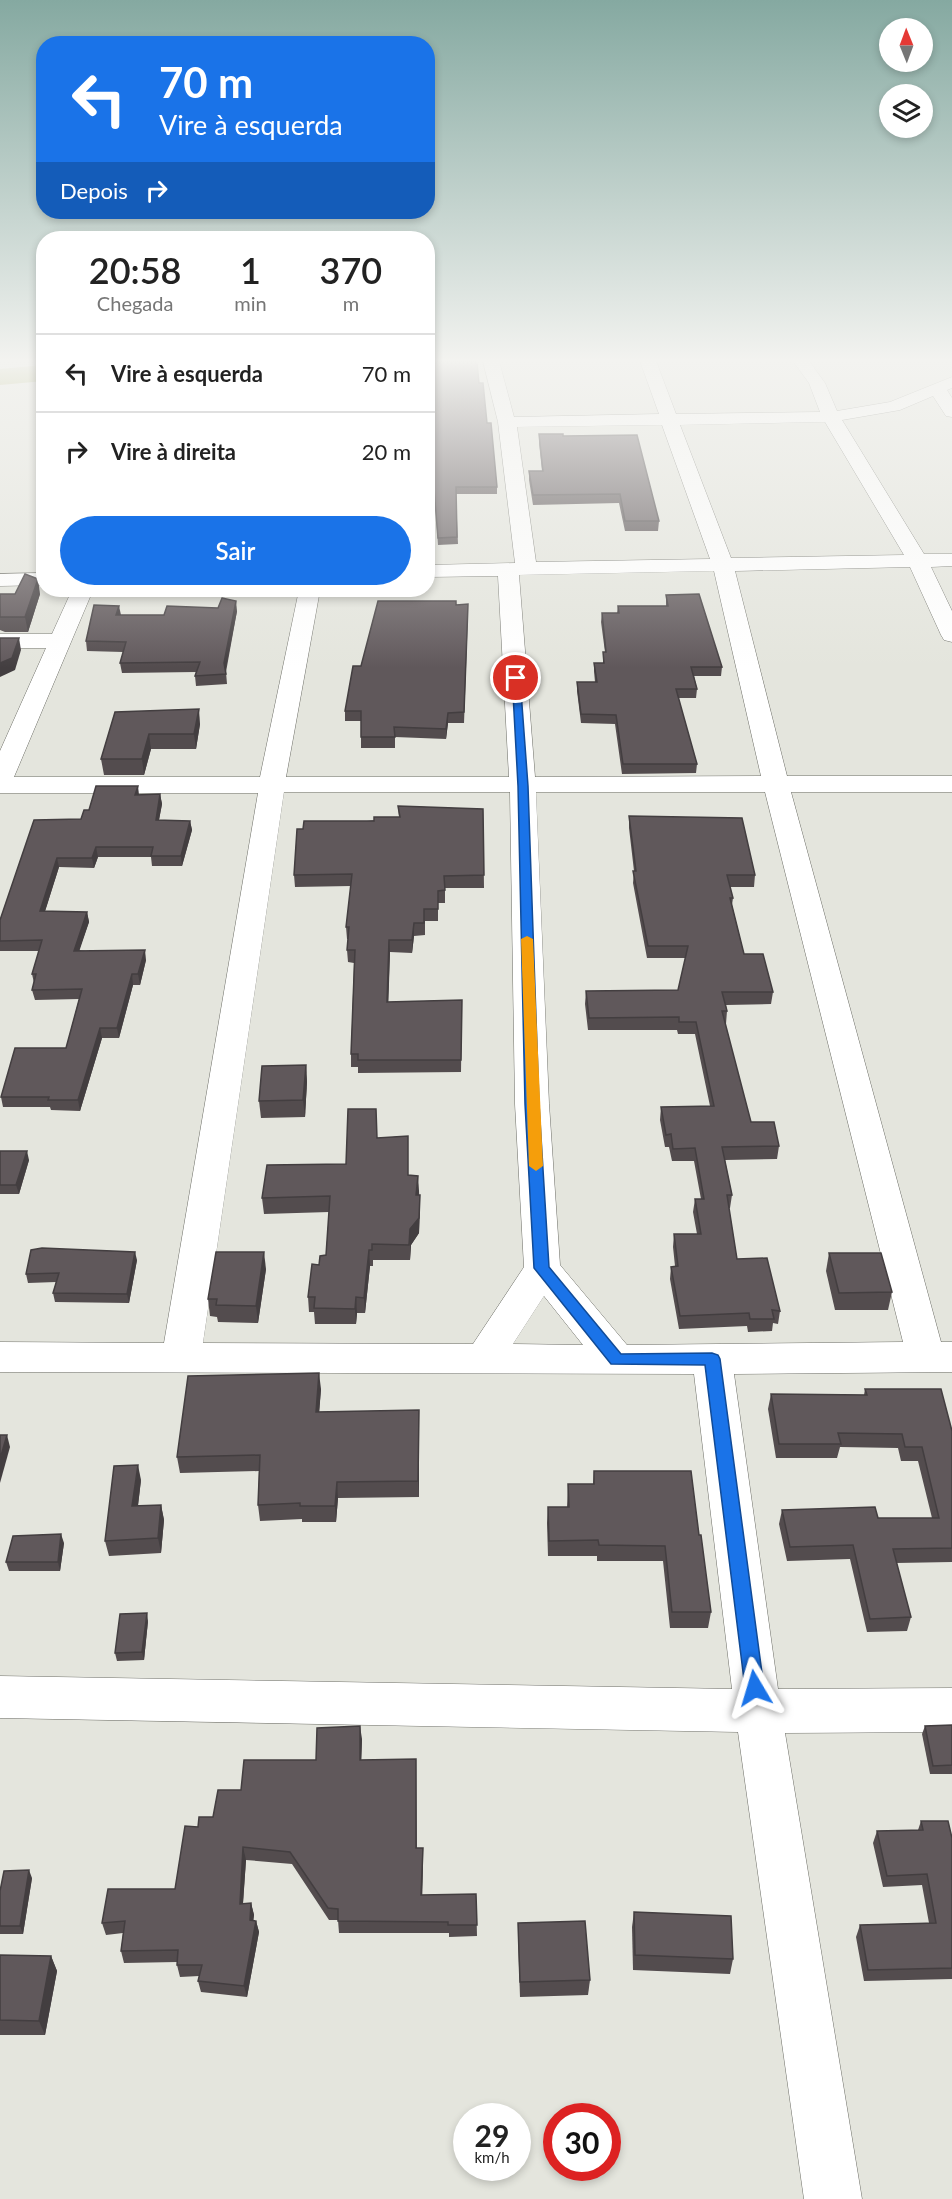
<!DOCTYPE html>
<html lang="pt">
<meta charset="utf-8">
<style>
:root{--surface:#fff;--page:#f2f2f2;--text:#222;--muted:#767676;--line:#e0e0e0;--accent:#1a73e8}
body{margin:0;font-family:Lato,sans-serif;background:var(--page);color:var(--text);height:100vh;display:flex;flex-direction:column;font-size:22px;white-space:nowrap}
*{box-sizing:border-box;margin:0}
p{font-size:20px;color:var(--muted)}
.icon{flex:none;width:33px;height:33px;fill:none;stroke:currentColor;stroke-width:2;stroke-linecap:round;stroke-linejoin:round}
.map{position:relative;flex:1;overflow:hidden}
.side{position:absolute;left:36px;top:231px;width:399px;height:366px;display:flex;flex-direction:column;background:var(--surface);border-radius:24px;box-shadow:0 3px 9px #0003}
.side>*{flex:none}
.banner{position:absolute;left:36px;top:36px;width:399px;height:183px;border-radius:24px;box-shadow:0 3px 9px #0003;background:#1a73e8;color:#fff;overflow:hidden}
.needle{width:39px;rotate:359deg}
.tools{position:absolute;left:879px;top:18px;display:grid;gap:12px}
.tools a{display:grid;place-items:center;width:54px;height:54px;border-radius:50%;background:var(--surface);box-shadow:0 3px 9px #0003;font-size:30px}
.speed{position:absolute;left:453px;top:2103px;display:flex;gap:12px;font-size:30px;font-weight:700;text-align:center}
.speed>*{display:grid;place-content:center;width:78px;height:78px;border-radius:50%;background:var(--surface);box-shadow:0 3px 9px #0003;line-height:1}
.speed small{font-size:15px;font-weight:400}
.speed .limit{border:9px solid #d22;background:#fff;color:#111}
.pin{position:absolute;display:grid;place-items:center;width:51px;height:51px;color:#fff;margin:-26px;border:3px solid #fff;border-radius:50%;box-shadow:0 2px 6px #0007}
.me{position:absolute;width:66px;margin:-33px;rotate:353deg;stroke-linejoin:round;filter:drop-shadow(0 0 4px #0008)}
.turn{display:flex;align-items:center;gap:21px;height:126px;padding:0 24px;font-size:27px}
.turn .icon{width:78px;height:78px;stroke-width:2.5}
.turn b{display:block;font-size:42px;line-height:51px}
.then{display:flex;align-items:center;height:57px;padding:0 24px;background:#0003;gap:12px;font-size:22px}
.eta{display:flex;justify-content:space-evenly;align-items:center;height:102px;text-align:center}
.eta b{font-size:36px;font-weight:600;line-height:42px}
.button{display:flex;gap:12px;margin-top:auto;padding:12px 24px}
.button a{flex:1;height:69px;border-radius:36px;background:var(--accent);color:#fff;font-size:24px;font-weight:600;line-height:69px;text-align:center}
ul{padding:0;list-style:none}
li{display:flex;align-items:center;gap:18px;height:78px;padding:0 24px;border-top:2px solid var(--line)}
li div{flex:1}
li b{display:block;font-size:22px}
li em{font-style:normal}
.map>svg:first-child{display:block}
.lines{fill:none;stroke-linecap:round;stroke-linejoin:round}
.river{fill:#909937;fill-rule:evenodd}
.street-casing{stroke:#6d6e67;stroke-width:1}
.street{fill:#fff;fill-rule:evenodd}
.wall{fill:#534c4e}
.shaded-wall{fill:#433e40}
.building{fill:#60585b;stroke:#433e40;stroke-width:1.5}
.route{fill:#1a73e8;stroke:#114b97;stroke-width:1.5}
.slow{fill:#f59e0b}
</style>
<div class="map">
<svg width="952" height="2199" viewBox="0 0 952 2199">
<rect width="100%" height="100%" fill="#e4e5dd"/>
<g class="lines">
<path class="river" d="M44,365V381L0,385V369Z"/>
<g class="street-casing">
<g id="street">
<path d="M483,361H499L514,417L659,414L640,361H656L676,414L820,412L809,383L793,361H809L825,383L837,411L890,402L952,377V388L947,390L952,398V417L946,416L933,396L900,410L842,420L924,554H952V566L931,567L952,611V642L944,640L941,635L910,567L735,571L787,776H952V792H791L941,1342H952V1372L734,1374L778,1689L952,1688V1732L785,1733L862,2199H804L738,1732L0,1718V1676L732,1689L694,1374L0,1372V1342L164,1343L258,793H0V751L46,648H0V634H52L72,590H93L14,777H260L299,590H320L286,777H509L498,576L428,577V565L515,563L498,422ZM825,422L904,555L731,558L680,425ZM662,425L710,559L536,562L517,427ZM714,571L761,776L535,777L519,575ZM284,792H510L515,1104L524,1267L473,1344L203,1343ZM536,792H765L903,1342L627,1345L560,1265L549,1104ZM544,1296L583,1345L513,1344Z"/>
<path d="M44,573V585L0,586V574Z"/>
</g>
</g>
<use href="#street" class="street"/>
</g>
<g class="wall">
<path d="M479,383L487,423L497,487V494H456L458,544L438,545L432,458Z"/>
<path d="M539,434L563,436L659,521L658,531H625L619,503L533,505L529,480V471H542L539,443Z"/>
<path d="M0,594H40L28,632H5L0,630Z"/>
<path d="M666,595L722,667L721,676H694L697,689L696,698H678L697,764L696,773L622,774L615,724L581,723L577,691V682H595L594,671V663H603V652H605L601,622L602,613H617L618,606H666Z"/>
<path d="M456,605L468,614L464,723H448L446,739L395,737V748H361V721H345V711L361,666Z"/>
<path d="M237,611L226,672L227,684L196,686L195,676L196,672L122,673L120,663L123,652L87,651L86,641L121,615H164Z"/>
<path d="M115,712L200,724L196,749H151L144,775H104L101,759Z"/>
<path d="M160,794L162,804L159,820L190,821L192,830L182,866H152L151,857H98L94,868L59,867L45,911L87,912L89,922L79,950L146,960L140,985H133L119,1038H102L80,1111L51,1110L50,1107H3L1,1097L66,1048L79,999L35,1000L32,990L34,983L32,974L39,951H0V920L89,810L139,795Z"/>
<path d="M398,806L483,809L484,888H445V903H438V921H425V935L414,936L412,953L390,952L388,1002L462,1000L461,1072L358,1073V1067H351V1054L354,963L348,962L347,950L348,939H347L346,927L351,886L295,887L294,875L303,829L399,817Z"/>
<path d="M629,816L755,875L754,887H730L733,898L732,905L744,954L773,992L771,1004L726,1005L727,1011L726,1024H725L751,1122L779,1146L777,1159L725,1160L732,1195L730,1208H729L737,1259L780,1311L778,1324L773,1323L772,1331L748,1332L747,1326L679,1329L670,1279L671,1267L675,1266L673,1247L674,1234H697L693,1212L695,1199H701L694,1161H672L669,1147H665L660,1120L661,1107L710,1106L695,1034H678L677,1030H588L585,1004L586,991L678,990L686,958H647L633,883L634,871L629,828Z"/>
<path d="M306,1065L307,1082L305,1117L261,1118L259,1101Z"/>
<path d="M408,1136V1176L419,1191L420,1211L419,1233L411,1245L410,1260H373V1266H370L365,1313H357L356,1324H315L314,1312H309L308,1297L319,1265L326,1255L329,1212L264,1214L262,1198L346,1164L378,1138Z"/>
<path d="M0,1151L29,1160L19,1194H0Z"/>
<path d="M829,1253L892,1292L888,1310H835L826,1271Z"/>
<path d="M137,1260L129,1303L55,1302L53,1293L56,1282L28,1283L26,1274Z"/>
<path d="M266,1269L258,1323L218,1322L217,1317L210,1316L208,1299Z"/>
<path d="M321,1389L319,1412L419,1410V1497L338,1498L336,1522H302V1519L260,1521L258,1505L259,1471L180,1473L177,1457Z"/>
<path d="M865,1389L952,1431V1562L896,1563L911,1617L907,1631L867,1632L850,1559L787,1561L779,1524L782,1510L878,1518H932L918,1461H901L898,1448L840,1447L837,1458H776L768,1409L771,1394L864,1395Z"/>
<path d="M594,1471L699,1535L711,1612L708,1628H670L663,1561H597V1556H548L547,1523L548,1507H567L568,1484H593Z"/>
<path d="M141,1480L138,1506L161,1505L164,1520L161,1553L109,1556L105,1541Z"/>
<path d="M64,1543L60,1571H9L6,1562Z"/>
<path d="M148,1621L144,1660L117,1661L115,1653Z"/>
<path d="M952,1725V1774H930L922,1734L925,1726Z"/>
<path d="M362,1739L361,1760L416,1759L417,1848H423L422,1895L476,1894L477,1936L449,1937V1933H339L338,1920H329L292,1864L246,1860L243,1904L251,1903L254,1915L253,1921H256L259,1932L247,1997L201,1992L198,1981L199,1976L180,1977L177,1965V1962L124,1963L121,1951L123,1933L106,1935L102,1923L175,1889L198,1827L213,1817L241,1790L316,1760Z"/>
<path d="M921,1821L952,1838V1979L864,1981L856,1937L860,1925L929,1923L922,1885L883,1887L873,1843L877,1831L918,1830Z"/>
<path d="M32,1878L23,1934H0V1891Z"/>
<path d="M634,1912L733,1959L730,1974L633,1970L632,1927Z"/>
<path d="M518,1923L590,1980L588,1995L520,1997L518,1938Z"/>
<path d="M0,1955L51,1956L57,1971L45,2035H0Z"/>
</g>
<g class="shaded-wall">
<path d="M38,579L40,594L28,632L25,617Z"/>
<path d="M236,601L237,611L225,673L224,663Z"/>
<path d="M119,606L121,615H116Z"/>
<path d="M19,638L21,650L15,670L0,677V663Z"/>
<path d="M199,709L200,724L196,749L194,734Z"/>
<path d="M448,713V723L446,739V729Z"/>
<path d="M149,734L151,749L144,775L142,759Z"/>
<path d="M138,786L139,795H135Z"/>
<path d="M160,794L162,804L157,830L156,820Z"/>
<path d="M190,821L192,830L182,866L181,856Z"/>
<path d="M96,847L98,857L94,868L92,858Z"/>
<path d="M57,858L59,867L42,921L40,911Z"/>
<path d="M87,912L89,922L76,961L74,951Z"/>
<path d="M414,923V936L412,953V940Z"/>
<path d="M389,940L390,952L388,1014L387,1002Z"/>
<path d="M145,950L146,960L140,985L138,974Z"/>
<path d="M132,974L133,985L119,1038L117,1028Z"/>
<path d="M100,1028L102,1038L80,1111L78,1100Z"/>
<path d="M306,1065L307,1082L305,1117L303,1100Z"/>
<path d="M27,1151L29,1160L19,1194L16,1185Z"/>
<path d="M418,1176L419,1191L417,1211L416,1195Z"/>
<path d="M420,1195L419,1233L411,1245L410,1260V1229Z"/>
<path d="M369,1250L370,1266L365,1313L364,1298Z"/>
<path d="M135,1252L137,1260L129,1303L127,1294Z"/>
<path d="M264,1252L266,1269L258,1323L256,1306Z"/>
<path d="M356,1297L357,1313L356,1324L355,1309Z"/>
<path d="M319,1373L321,1389L318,1428L316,1412Z"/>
<path d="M419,1410V1497L418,1481Z"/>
<path d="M7,1435L10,1447L0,1483V1459Z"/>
<path d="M138,1465L141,1480L136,1521L132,1506Z"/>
<path d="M337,1482L338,1498L336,1522L335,1506Z"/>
<path d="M161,1505L164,1520L161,1553L158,1538Z"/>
<path d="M61,1534L64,1543L60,1571L58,1562Z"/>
<path d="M147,1613L148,1621L144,1660L142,1652Z"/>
<path d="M360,1726L362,1739L361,1772L360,1760Z"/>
<path d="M243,1847L246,1860L242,1916L240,1904Z"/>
<path d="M423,1848V1861L422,1907L421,1895Z"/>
<path d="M29,1870L32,1878L23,1934L20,1926Z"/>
<path d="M251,1903L254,1915L252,1932L250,1920Z"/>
<path d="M256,1921L259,1932L247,1997L244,1986Z"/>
<path d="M51,1956L57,1971L45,2035L39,2021Z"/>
</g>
<g class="building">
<path d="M431,361H475L477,363L479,383H483L487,423H491L497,487H456L457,537L438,538L431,451Z"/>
<path d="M539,434H563V436L637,435L659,521H625L620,494L533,495L529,471H543Z"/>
<path d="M25,574L38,579L25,617H0V594H15Z"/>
<path d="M699,594L722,667H691L697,689H676L697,764H623L616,715L581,714L577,682H597L594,663H604L603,652H606L602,613H619L618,606H668L666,595Z"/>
<path d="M222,598L236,601L224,663L226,674L195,676L200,662L120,663L126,642L86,641L94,605L119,606L116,615H164L167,606L218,608Z"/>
<path d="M378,601H456V605L468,604L464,712L448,713L446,729L394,727L395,737H361V711H345L353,666H361Z"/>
<path d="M0,638H19L12,658L0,663Z"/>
<path d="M199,709L194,734H149L142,759H101L115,712Z"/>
<path d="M96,786H138L135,795L160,794L156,820L190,821L181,856H151L153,847H96L92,858H57L40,911L87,912L74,951L145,950L138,974H132L117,1028H100L78,1100H48L49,1097H1L15,1048H66L82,989L32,990L36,974H32L42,940L0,941V920L34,820L81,819L84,810H89Z"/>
<path d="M398,806L483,809L484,875L444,876L445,890L438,891V909H424V923H414L412,940H389L387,1002L462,1000L461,1060H358V1054H351L355,950H347L349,927H346L352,874L294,875L297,829H303L304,821H374V817H400Z"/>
<path d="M629,816L742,818L755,875H727L733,898H730L744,954H763L773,992H722L727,1011H722L751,1122H774L779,1146L722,1147L732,1195H727L737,1259L767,1258L780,1311L772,1310L774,1319H750L749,1313L680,1316L671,1267L678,1266L674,1234H701L695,1199H704L695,1148L673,1149L671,1134L666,1135L661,1107L714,1106L696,1022H679V1017L589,1018L586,991L678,990L688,946H648L633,871H636Z"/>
<path d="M306,1065L303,1100L259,1101L262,1066Z"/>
<path d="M348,1109H376L377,1138L408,1136V1175L418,1176L416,1195H420L419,1218L410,1229L409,1245L372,1244V1250H369L364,1298L356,1297L355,1309L314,1308L315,1297H308L312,1264L319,1265L320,1256L326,1255L330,1196L262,1198L267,1165L346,1164Z"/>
<path d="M0,1151H27L16,1185H0Z"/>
<path d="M42,1248L135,1252L127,1294L53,1293L59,1273L26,1274L31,1250Z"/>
<path d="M216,1252H264L256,1306L216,1305L217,1299H208Z"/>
<path d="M829,1253H881L892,1292L839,1293Z"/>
<path d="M319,1373L316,1412L419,1410L418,1481L337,1482L335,1506H300V1503L258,1505L260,1455L177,1457L188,1376Z"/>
<path d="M865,1389H941L952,1431V1548L893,1549L911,1617L870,1619L853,1545L790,1547L782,1510L875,1507L878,1518H939L922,1447H905L902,1434L838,1433L841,1444H779L771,1394L867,1395Z"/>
<path d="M0,1435H7L0,1459Z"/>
<path d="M138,1465L132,1506L161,1505L158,1538L105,1541L114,1466Z"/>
<path d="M594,1471H691L699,1535H701L711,1612H672L665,1546L599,1545L598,1540L549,1541L548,1507H569L568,1484H594Z"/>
<path d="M61,1534L58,1562H6L13,1536Z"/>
<path d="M147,1613L142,1652L115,1653L120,1614Z"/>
<path d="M952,1725V1765L933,1766L925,1726Z"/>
<path d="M360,1726V1760L416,1759V1848H423L421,1895L476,1894L477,1925H448V1922L338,1921V1909L328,1908L290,1852L243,1847L240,1904L251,1903L250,1920L256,1921L244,1986L198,1981L202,1965H177L178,1950L121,1951L125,1921L102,1923L108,1889H175L185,1826L198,1827L199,1817H213L218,1790H241L244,1760H316L317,1728Z"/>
<path d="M921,1821H948L952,1838V1968L868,1970L860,1925L936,1923L927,1874L887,1876L877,1831L923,1830Z"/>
<path d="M29,1870L20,1926H0V1891L4,1871Z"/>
<path d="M634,1912L731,1916L733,1959L635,1955Z"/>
<path d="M585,1921L590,1980L520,1982L518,1923Z"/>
<path d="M0,1955L51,1956L39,2021L0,2020Z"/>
</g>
<linearGradient id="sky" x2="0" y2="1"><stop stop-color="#85a9a1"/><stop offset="0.54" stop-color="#f3f3f0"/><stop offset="1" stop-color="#f3f3f0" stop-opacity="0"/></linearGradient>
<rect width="952" height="668" fill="url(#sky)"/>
<path class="route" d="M512,675L520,678L528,786L539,1104L549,1267L621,1354L712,1353L718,1355L720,1359L764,1688L762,1694L755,1697L748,1694L745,1688L705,1365L611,1364L534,1268L525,1104L518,786Z"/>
<path class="slow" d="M527,936L533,939L543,1166L536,1171L529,1166L521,939Z"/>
</svg>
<div class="tools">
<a><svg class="needle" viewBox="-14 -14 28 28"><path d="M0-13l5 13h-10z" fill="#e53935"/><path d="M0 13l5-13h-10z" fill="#767676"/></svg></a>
<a><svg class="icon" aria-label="layers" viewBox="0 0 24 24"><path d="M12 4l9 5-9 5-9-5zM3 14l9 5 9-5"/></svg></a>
</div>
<div class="speed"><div>29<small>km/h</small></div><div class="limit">30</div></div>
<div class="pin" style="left:516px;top:678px;background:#d93025"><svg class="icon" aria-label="arrive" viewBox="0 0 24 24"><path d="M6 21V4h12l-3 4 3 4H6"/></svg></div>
<svg class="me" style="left:755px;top:1688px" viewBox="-20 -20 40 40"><path d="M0-17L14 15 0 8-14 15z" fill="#1a73e8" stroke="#fff" stroke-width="4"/></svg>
<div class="banner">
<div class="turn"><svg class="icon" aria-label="left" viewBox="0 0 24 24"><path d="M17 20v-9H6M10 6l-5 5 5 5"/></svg><div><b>70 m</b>Vire à esquerda</div></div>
<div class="then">Depois<svg class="icon" aria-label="right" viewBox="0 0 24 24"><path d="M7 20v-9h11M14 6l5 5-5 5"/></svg></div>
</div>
<section class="side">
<div class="eta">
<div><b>20:58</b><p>Chegada</p></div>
<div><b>1</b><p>min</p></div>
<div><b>370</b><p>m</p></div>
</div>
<ul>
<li><svg class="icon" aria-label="left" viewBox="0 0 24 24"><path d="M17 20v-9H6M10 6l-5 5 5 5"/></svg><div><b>Vire à esquerda</b></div><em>70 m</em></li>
<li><svg class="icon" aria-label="right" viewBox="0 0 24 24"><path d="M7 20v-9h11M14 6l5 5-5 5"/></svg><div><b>Vire à direita</b></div><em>20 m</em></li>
</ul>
<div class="button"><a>Sair</a></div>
</section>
</div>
